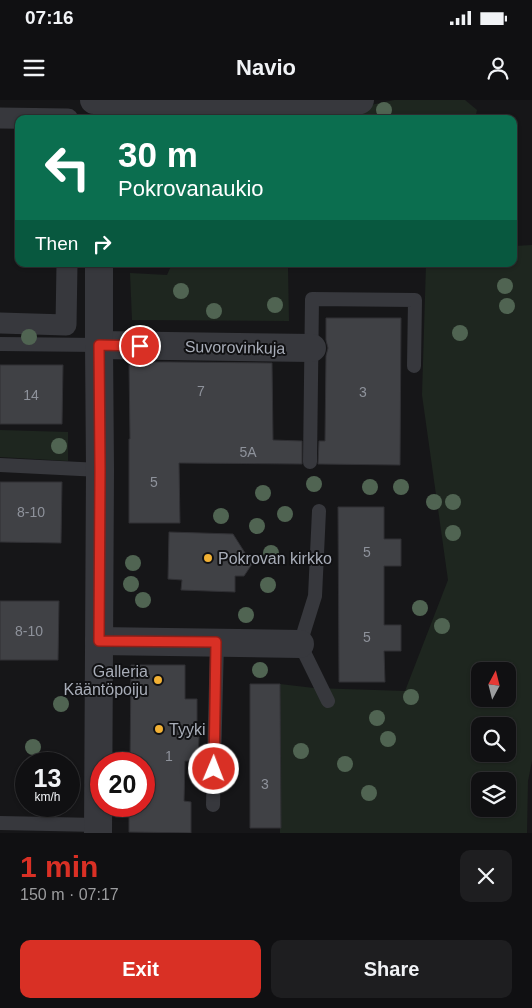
<!DOCTYPE html>
<meta charset="utf-8">
<style>
:root{--surface:#101012;--page:#1e1e20;--text:#f1f3f6;--muted:#9c9d9f;--line:#303032;--accent:#d93025}
body{margin:0;font-family:Arial,sans-serif;background:var(--page);color:var(--text);height:100vh;display:flex;flex-direction:column;font-size:19px;white-space:nowrap}
*{box-sizing:border-box;margin:0}
p{font-size:16px;color:var(--muted)}
.icon{flex:none;width:28px;height:28px;fill:none;stroke:currentColor;stroke-width:2;stroke-linecap:round;stroke-linejoin:round}
.map{position:relative;height:733px;overflow:hidden}
.drawer{display:flex;flex-direction:column;background:var(--surface);flex:1}
.drawer>*{flex:none}
.hud{position:absolute;left:15px;top:15px;width:502px;height:152px;border-radius:10px;box-shadow:0 1px 4px #0004,0 0 0 1px var(--line);background:#0b6e4f;color:#fff;overflow:hidden}
.needle{width:32px;rotate:7deg}
.fabs{position:absolute;left:471px;top:562px;display:grid;gap:10px}
.fabs a{display:grid;place-items:center;width:45px;height:45px;border-radius:10px;background:var(--surface);box-shadow:0 1px 4px #0004,0 0 0 1px var(--line);font-size:25px}
.speed{position:absolute;left:15px;top:652px;display:flex;gap:10px;font-size:25px;font-weight:700;text-align:center}
.speed>*{display:grid;place-content:center;width:65px;height:65px;border-radius:50%;background:var(--surface);box-shadow:0 1px 4px #0004,0 0 0 1px var(--line);line-height:1}
.speed small{font-size:12px;font-weight:400}
.speed .limit{border:8px solid #d22;background:#fff;color:#111}
.pin{position:absolute;display:grid;place-items:center;width:42px;height:42px;color:#fff;margin:-21px;border:2px solid #fff;border-radius:50%;box-shadow:0 1px 5px #0007}
.me{position:absolute;width:55px;margin:-28px;rotate:1deg;stroke-linejoin:round;filter:drop-shadow(0 0 4px #0008)}
.turn{display:flex;align-items:center;gap:18px;height:105px;padding:0 20px;font-size:22px}
.turn .icon{width:65px;height:65px;stroke-width:2.5}
.turn b{display:block;font-size:35px;line-height:42px}
.then{display:flex;align-items:center;height:48px;padding:0 20px;background:#0003;gap:10px;font-size:19px}
.round{display:grid;place-items:center;flex:none;width:52px;height:52px;border-radius:10px;background:var(--page)}
.overview{display:flex;align-items:center;justify-content:space-between;height:85px;padding:0 20px}
h1{font-size:30px;font-weight:600;line-height:38px;color:var(--accent)}
.action{display:flex;gap:10px;margin-top:auto;padding:10px 20px}
.action a{flex:1;height:58px;border-radius:10px;background:var(--accent);color:#fff;font-size:20px;font-weight:600;line-height:58px;text-align:center}
.action a+a{background:var(--page);color:var(--text)}
.status{display:flex;justify-content:space-between;align-items:center;height:35px;padding:0 25px;background:var(--surface);direction:ltr}
.status svg{height:14px;fill:currentColor}
header{display:flex;justify-content:space-between;align-items:center;height:65px;padding:0 20px;background:var(--surface);font-size:22px;font-weight:600}
.map>svg:first-child{display:block}
.green{fill:#1e261f;fill-rule:evenodd}
.building{fill:#404145;stroke:#303034}
.lines{fill:none;stroke-linecap:round;stroke-linejoin:round}
.service{stroke:#37383d;stroke-width:14}
.pedestrian{stroke:#37383d;stroke-width:21}
.minor{stroke:#37383d;stroke-width:28}
.tree{fill:#506452}
.route-casing{stroke:#8d1f18;stroke-width:12}
.route{stroke:#d93025;stroke-width:9}
.poi-dot{fill:#f2b134;stroke:#111113;stroke-width:2}
.labels{text-anchor:middle;stroke-width:4;stroke-linejoin:round;paint-order:stroke}
.number-label{font-size:14px;fill:#8e929b}
.street-label{font-size:16px;fill:#a8adb8;stroke:#111113}
.poi-label{font-size:16px;fill:#a8adb8;stroke:#111113;text-anchor:start}
</style>
<div class="status"><b>07:16</b><svg viewBox="0 0 49 12"><path d="M0 12V9h3v3zM5 12V6h3v6zM10 12V3h3v9zM15 12V0h3v12zM26 1h20v11H26zM47 4h2v5h-2z"/></svg></div>
<header><svg class="icon" aria-label="menu" viewBox="0 0 24 24"><path d="M4 6h16M4 12h16M4 18h16"/></svg>Navio<svg class="icon" aria-label="person" viewBox="0 0 24 24"><circle cx="12" cy="8" r="4"/><path d="M4 21q1-7 8-7t8 7"/></svg></header>
<div class="map">
<svg width="532" height="733" viewBox="0 0 532 733">
<rect width="100%" height="100%" fill="#161618"/>
<g class="green">
<path d="M394,0H465L477,10L475,19H361L357,18L361,7Z"/>
<path d="M532,145V661L528,681L527,733H280V584L314,588L405,591L448,480L422,295L426,164H514V146ZM480,571H508V599H480ZM480,626H508V654H480ZM480,681H508V709H480Z"/>
<path d="M171,166L288,168L289,221L132,220L130,173L167,175Z"/>
<path d="M0,330L68,332V361L0,357Z"/>
</g>
<g class="building">
<path d="M326,218H401L400,365L318,364L319,341H325L326,256L328,248L326,240Z"/>
<path d="M129,262H171L272,263L273,340L302,341V364L179,363L180,423H129V339H130Z"/>
<path d="M0,265H63L62,324H0Z"/>
<path d="M0,382H62L61,443L0,442Z"/>
<path d="M338,407H384V439H401V466H384V525H401V551H384L385,582H339Z"/>
<path d="M169,432L233,434L252,464L244,476H235V492L181,490L182,480L168,479Z"/>
<path d="M0,501H59L58,560H0Z"/>
<path d="M131,565H185V599H197V637H199L198,661H185L184,701L191,702V733L129,732V706H144V664H130Z"/>
<path d="M250,584H280L281,728H250Z"/>
</g>
<g class="lines">
<g class="service">
<path d="M0,244L99,245"/>
<path d="M310,362L312,199L415,200L414,266"/>
<path d="M0,365L100,370"/>
<path d="M319,411L315,496L300,544L328,601"/>
<path d="M213,705L217,542"/>
<path d="M0,723L98,725"/>
</g>
<g class="pedestrian">
<path d="M0,18L68,19"/>
<path d="M0,223L66,225L67,164"/>
</g>
<g class="minor">
<path d="M94,0L347,4L360,0"/>
<path d="M99,245L312,248"/>
<path d="M99,541L300,544"/>
<path d="M98,733L100,370L99,245V164"/>
</g>
</g>
<g class="tree">
<circle cx="384" cy="10" r="8"/>
<circle cx="505" cy="186" r="8"/>
<circle cx="181" cy="191" r="8"/>
<circle cx="275" cy="205" r="8"/>
<circle cx="507" cy="206" r="8"/>
<circle cx="214" cy="211" r="8"/>
<circle cx="460" cy="233" r="8"/>
<circle cx="29" cy="237" r="8"/>
<circle cx="59" cy="346" r="8"/>
<circle cx="314" cy="384" r="8"/>
<circle cx="370" cy="387" r="8"/>
<circle cx="401" cy="387" r="8"/>
<circle cx="263" cy="393" r="8"/>
<circle cx="434" cy="402" r="8"/>
<circle cx="453" cy="402" r="8"/>
<circle cx="285" cy="414" r="8"/>
<circle cx="221" cy="416" r="8"/>
<circle cx="257" cy="426" r="8"/>
<circle cx="453" cy="433" r="8"/>
<circle cx="271" cy="453" r="8"/>
<circle cx="133" cy="463" r="8"/>
<circle cx="131" cy="484" r="8"/>
<circle cx="268" cy="485" r="8"/>
<circle cx="143" cy="500" r="8"/>
<circle cx="420" cy="508" r="8"/>
<circle cx="246" cy="515" r="8"/>
<circle cx="442" cy="526" r="8"/>
<circle cx="260" cy="570" r="8"/>
<circle cx="411" cy="597" r="8"/>
<circle cx="61" cy="604" r="8"/>
<circle cx="377" cy="618" r="8"/>
<circle cx="388" cy="639" r="8"/>
<circle cx="33" cy="647" r="8"/>
<circle cx="301" cy="651" r="8"/>
<circle cx="345" cy="664" r="8"/>
<circle cx="369" cy="693" r="8"/>
</g>
<g class="lines">
<g class="route-casing">
<path id="route" d="M140,246L99,245L100,370L99,541L216,542L214,669"/>
</g>
<use href="#route" class="route"/>
</g>
<g class="poi-dot">
<circle cx="208" cy="458" r="5"/>
<circle cx="158" cy="580" r="5"/>
<circle cx="159" cy="629" r="5"/>
</g>
<g class="labels">
<g class="number-label">
<text x="201" y="296">7</text>
<text x="363" y="297">3</text>
<text x="31" y="300">14</text>
<text x="248" y="357">5A</text>
<text x="154" y="387">5</text>
<text x="31" y="417">8-10</text>
<text x="367" y="457">5</text>
<text x="29" y="536">8-10</text>
<text x="367" y="542">5</text>
<text x="169" y="661">1</text>
<text x="265" y="689">3</text>
</g>
<g class="street-label">
<text transform="translate(235 247) rotate(1)" y="6">Suvorovinkuja</text>
</g>
<g class="poi-label">
<text x="218" y="464">Pokrovan kirkko</text>
<text x="148" y="577" text-anchor="end">Galleria<tspan x="148" dy="18">Kääntöpoiju</tspan></text>
<text x="169" y="635">Tyyki</text>
</g>
</g>
</svg>
<div class="fabs">
<a><svg class="needle" viewBox="-14 -14 28 28"><path d="M0-13l5 13h-10z" fill="#e53935"/><path d="M0 13l5-13h-10z" fill="#9c9d9f"/></svg></a>
<a><svg class="icon" aria-label="search" viewBox="0 0 24 24"><circle cx="10" cy="10" r="6"/><path d="M15 15l6 6"/></svg></a>
<a><svg class="icon" aria-label="layers" viewBox="0 0 24 24"><path d="M12 4l9 5-9 5-9-5zM3 14l9 5 9-5"/></svg></a>
</div>
<div class="speed"><div>13<small>km/h</small></div><div class="limit">20</div></div>
<div class="pin" style="left:140px;top:246px;background:#d93025"><svg class="icon" aria-label="arrive" viewBox="0 0 24 24"><path d="M6 21V4h12l-3 4 3 4H6"/></svg></div>
<svg class="me" style="left:214px;top:669px" viewBox="-20 -20 40 40"><circle r="17" fill="#d93025" stroke="#fff" stroke-width="3"/><path d="M0-11L8 9 0 5-8 9z" fill="#fff"/></svg>
<div class="hud">
<div class="turn"><svg class="icon" aria-label="left" viewBox="0 0 24 24"><path d="M17 20v-9H6M10 6l-5 5 5 5"/></svg><div><b>30 m</b>Pokrovanaukio</div></div>
<div class="then">Then<svg class="icon" aria-label="right" viewBox="0 0 24 24"><path d="M7 20v-9h11M14 6l5 5-5 5"/></svg></div>
</div>
</div>
<section class="drawer">
<div class="overview"><div><h1>1 min</h1><p>150 m · 07:17</p></div><a class="round"><svg class="icon" aria-label="close" viewBox="0 0 24 24"><path d="M6 6l12 12M18 6L6 18"/></svg></a></div>
<div class="action"><a>Exit</a><a>Share</a></div>
</section>
